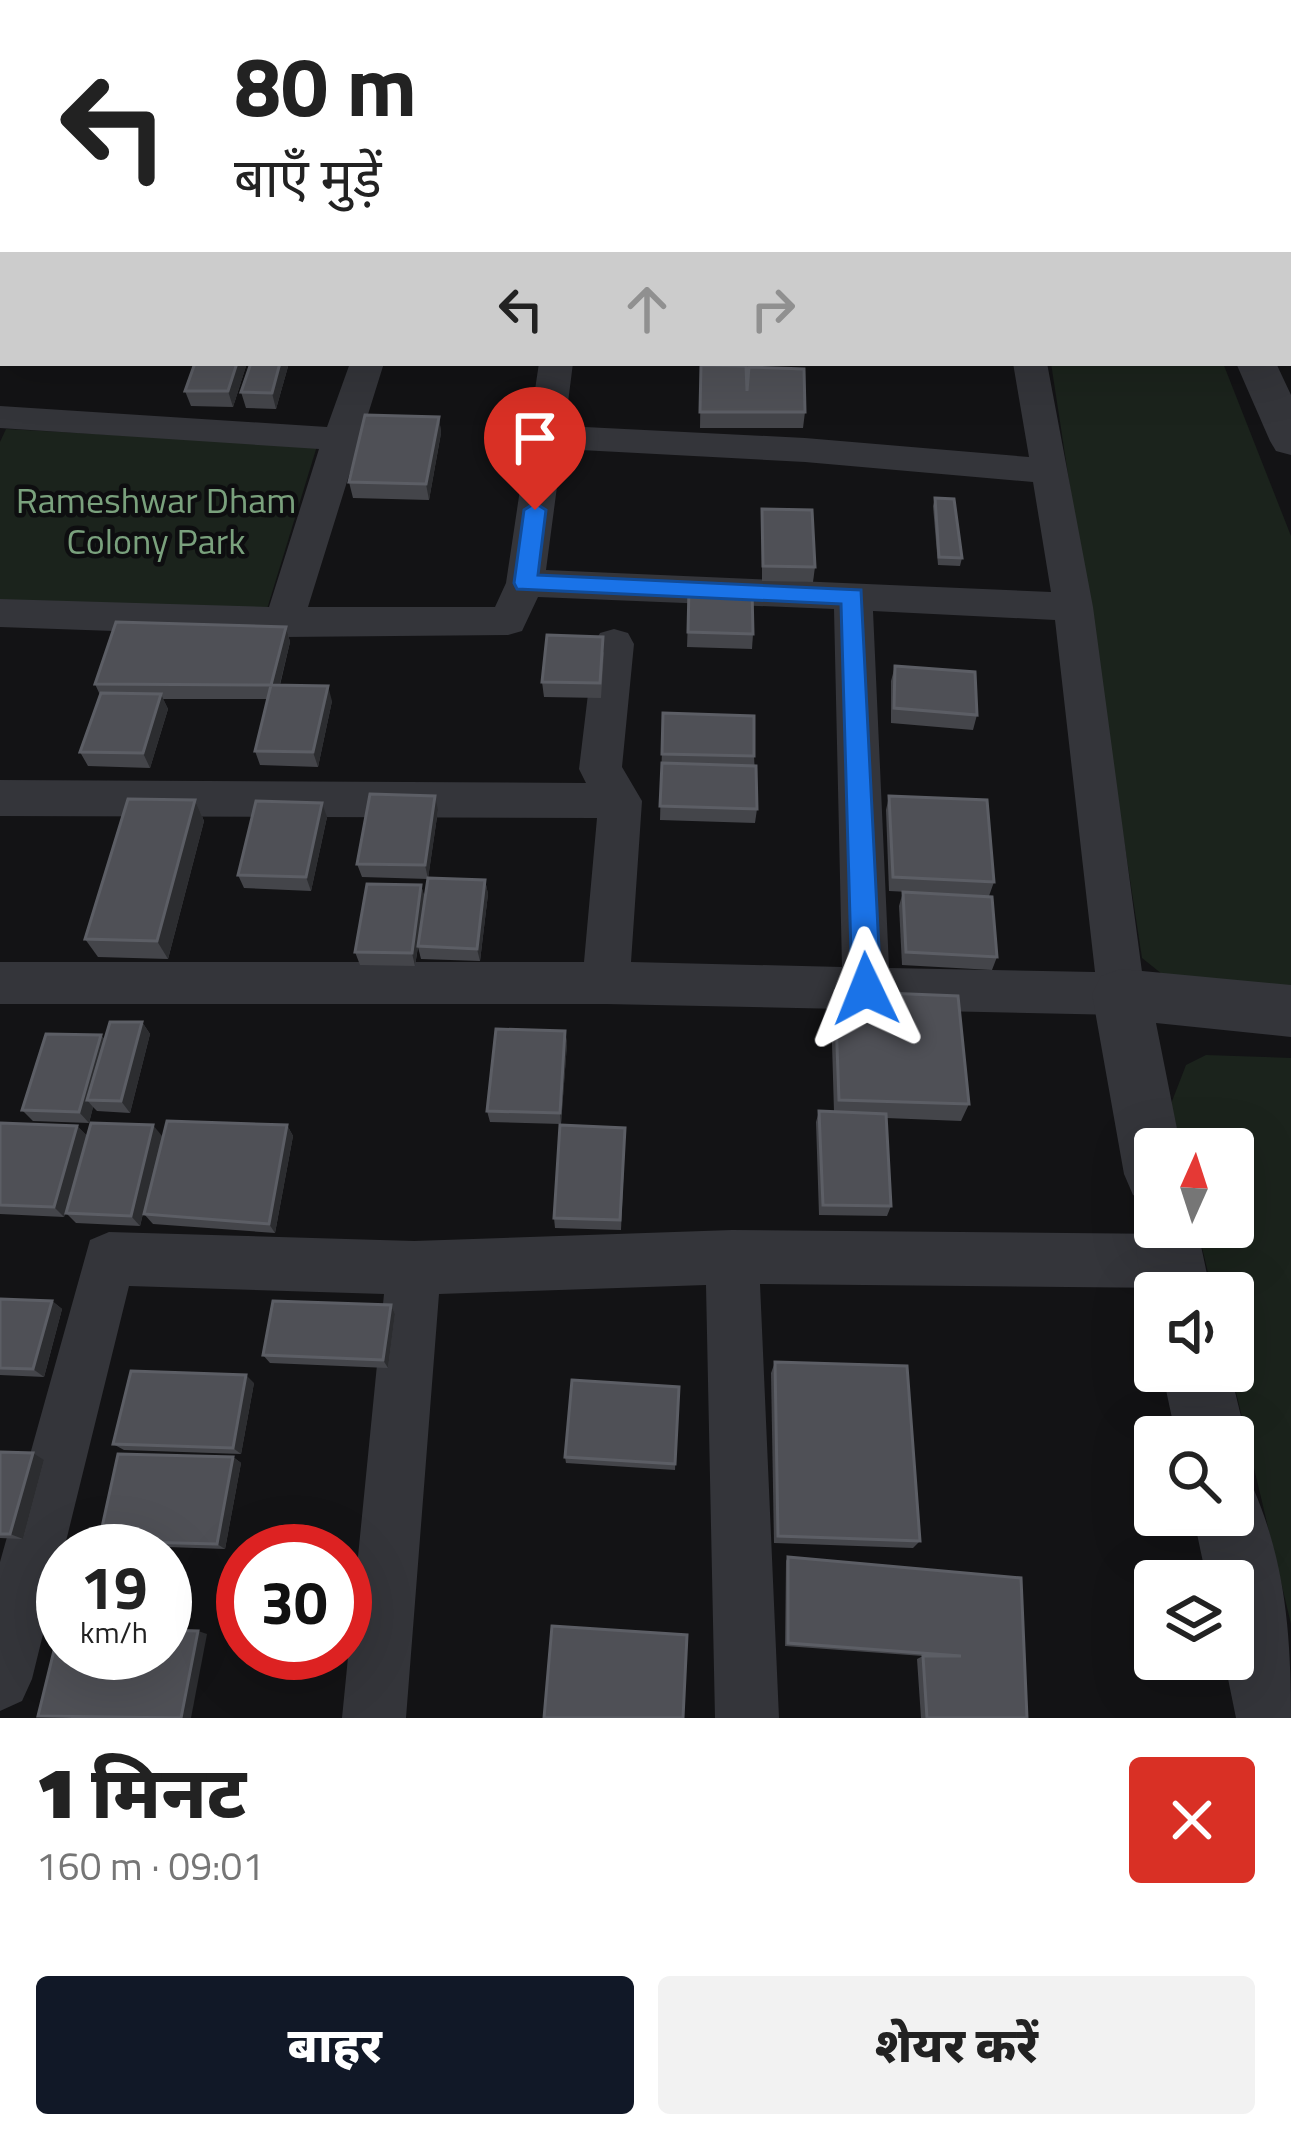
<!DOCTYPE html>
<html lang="hi">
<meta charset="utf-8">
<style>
:root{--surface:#fff;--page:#f2f2f2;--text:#222;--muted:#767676;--accent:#111827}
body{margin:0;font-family:"Titillium Web","Noto Sans Devanagari",sans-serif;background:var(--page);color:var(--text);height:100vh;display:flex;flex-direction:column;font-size:45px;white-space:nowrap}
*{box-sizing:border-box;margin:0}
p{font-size:39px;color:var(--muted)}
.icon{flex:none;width:66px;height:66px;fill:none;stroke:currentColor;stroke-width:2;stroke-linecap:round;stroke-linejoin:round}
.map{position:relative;height:1718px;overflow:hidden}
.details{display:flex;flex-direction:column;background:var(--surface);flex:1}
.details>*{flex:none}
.top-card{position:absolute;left:0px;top:0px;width:1293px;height:366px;box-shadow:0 12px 48px #0002;background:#fff;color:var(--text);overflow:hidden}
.needle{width:78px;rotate:3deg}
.controls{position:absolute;left:1134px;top:1128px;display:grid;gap:24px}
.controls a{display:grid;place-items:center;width:120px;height:120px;border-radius:12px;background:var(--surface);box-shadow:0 12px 48px #0002;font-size:60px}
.speed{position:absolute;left:36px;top:1524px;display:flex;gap:24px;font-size:60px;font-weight:700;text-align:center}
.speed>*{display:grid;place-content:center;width:156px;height:156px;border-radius:50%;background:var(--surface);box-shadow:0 12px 48px #0002;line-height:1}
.speed small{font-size:30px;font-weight:400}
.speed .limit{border:18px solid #d22;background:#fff;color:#111}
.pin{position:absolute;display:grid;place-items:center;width:102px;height:102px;color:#fff;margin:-123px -51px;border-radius:50% 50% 50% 0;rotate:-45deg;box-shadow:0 0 12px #0007}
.pin .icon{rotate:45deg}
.me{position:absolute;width:132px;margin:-66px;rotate:358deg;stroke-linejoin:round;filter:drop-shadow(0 0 9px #0008)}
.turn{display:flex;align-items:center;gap:42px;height:252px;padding:0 36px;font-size:54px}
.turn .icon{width:156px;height:156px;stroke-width:2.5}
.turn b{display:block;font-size:84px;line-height:102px}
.lanes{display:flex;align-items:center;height:114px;padding:0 36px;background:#0003;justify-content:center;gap:60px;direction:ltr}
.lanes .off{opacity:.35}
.round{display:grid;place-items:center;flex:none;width:126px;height:126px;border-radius:12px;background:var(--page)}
.headline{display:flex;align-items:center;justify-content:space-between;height:204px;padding:0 36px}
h1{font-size:72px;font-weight:800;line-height:90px}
.button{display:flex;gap:24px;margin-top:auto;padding:24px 36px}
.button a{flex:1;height:138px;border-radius:12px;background:var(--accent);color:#fff;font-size:48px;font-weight:800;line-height:138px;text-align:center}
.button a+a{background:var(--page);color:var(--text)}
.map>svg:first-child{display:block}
.green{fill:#1b231c}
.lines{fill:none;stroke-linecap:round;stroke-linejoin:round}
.minor{fill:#34353a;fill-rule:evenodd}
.tertiary{fill:#34353a;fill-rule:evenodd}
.wall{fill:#44454a}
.shaded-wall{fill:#2c2d30}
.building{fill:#4f5056;stroke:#5c5e65;stroke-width:3}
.route{fill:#1a73e8;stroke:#114b97;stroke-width:3}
.labels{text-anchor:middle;stroke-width:9;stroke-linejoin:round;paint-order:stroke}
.park-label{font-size:36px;fill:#7aa17d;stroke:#0e0e10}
</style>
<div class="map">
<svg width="1291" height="1718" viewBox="0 0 1291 1718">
<rect width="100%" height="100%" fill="#131315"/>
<g class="green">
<path d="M1051,363H1223L1291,536V996L1177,986L1142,958Z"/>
<path d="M6,429L317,446L267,609L0,600V442Z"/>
<path d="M1206,1055L1291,1058V1624L1231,1371L1233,1293H1213L1197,1227H1233V1149H1178L1169,1109L1186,1065Z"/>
</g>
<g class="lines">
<g class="minor">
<path d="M16,0H42L14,3Z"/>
<path d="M167,0H193L165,3Z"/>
<path d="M311,0H337L309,3Z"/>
<path d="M457,0H483L456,3Z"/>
<rect x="535" y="0" width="26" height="3"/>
<path d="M670,0H696L669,3Z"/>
<rect x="814" y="0" width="26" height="3"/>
<rect x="0" y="23" width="3" height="16"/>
<rect x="1290" y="49" width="1" height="16"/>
<rect x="1290" y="260" width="1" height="20"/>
<path d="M350,363H384L308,607H495L506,583L539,363H573L565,426L805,438L1029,457L1013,363H1047L1093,607L1145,994L1138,1009L1121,1015L606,1004H0V962H584L597,818L0,816V780L586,783L579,769L594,644L600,633L614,629L628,633L634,644L622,767L642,801L631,962L842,967L834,609L538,597L522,631L508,635L284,637L0,627V599L269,607L319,449L0,428V406L327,427ZM562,449L805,462L1033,482L1051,592L546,570ZM873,611L1055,620L1095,972L889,968Z"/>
<path d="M732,1230L1171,1234L1190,1242L1198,1261L1190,1280L1171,1288L760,1284L779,1718H715L706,1285L439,1294L406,1718H342L384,1294L129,1286L32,1679L22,1701L0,1711V1562L90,1240L109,1232L414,1241Z"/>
</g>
<g class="tertiary">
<path d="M1073,0H1103L1104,3H1074Z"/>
<path d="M1236,363H1276L1291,395V455L1276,451L1270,441Z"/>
<path d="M1121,969L1291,985V1037L1156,1023L1181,1149H1155V1227H1197L1211,1293H1155V1316C1140,1282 1128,1239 1142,1205L1150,1202L1133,1195L1124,1174L1092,994L1101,976Z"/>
<path d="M1162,1371H1230L1246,1437L1236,1462L1233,1437H1176Z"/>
<path d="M1233,1481L1254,1490C1286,1565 1291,1637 1291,1718H1236L1224,1659H1233V1581H1207L1193,1515H1233Z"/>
</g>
</g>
<g class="wall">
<path d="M195,363H247L233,407L191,406L185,391Z"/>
<path d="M289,363L276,409L246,408L241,392Z"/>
<path d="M701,365L747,391L805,412L803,428H700Z"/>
<path d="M439,417L441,433L429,500L353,498L349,482Z"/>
<path d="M935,498L962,558L960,566L938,565L933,506Z"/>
<path d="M762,509L815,567L813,582L762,581Z"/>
<path d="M689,588L753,634L752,649L687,647Z"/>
<path d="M286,627L290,642L280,685L332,701L318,767L260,765L255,751L267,699H163L168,709L150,768L88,766L80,752L100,695L95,684Z"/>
<path d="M604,652L601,698L544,697L542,682Z"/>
<path d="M895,666L977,715L973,730L891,723V681Z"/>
<path d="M663,713L754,756L757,809L755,823L660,820Z"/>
<path d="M889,796L994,882L989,896L889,891L886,810Z"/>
<path d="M195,800L204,821L168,959L98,957L85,939Z"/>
<path d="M438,810L428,878L485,880L488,894L480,961L421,959L418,947L415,966L360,965L355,952L421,885L425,899L428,879L362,877L357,864Z"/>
<path d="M327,817L311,891L244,888L238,875Z"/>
<path d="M903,892L997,957L992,970L902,965L899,906Z"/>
<path d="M835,991L969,1104L961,1121L886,1118L891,1206L887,1216L819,1215L816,1122L819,1111L834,1112L831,1009Z"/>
<path d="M142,1022L150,1034L130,1113L97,1111L93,1107L89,1123L33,1121L22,1110L101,1035L105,1040Z"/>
<path d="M565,1031L567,1043L561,1124L490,1122L487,1111Z"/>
<path d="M0,1123L77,1126L87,1136L64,1217L0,1214Z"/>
<path d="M287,1125L293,1136L275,1233L153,1224L144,1214Z"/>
<path d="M162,1136L140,1226L76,1223L66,1213Z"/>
<path d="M625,1139L621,1230L555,1228L554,1218Z"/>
<path d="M0,1299L52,1301L62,1309L44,1377L0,1375Z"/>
<path d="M391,1305L395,1314L388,1368L270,1363L263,1355Z"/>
<path d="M775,1362L920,1541L913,1548L774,1543L771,1373Z"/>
<path d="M254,1383L241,1454L124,1450L113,1444Z"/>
<path d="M679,1387L675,1470L566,1463L565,1457Z"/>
<path d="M0,1452L44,1460L23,1539L0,1538Z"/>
<path d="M233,1457L241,1463L225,1549L110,1545L99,1541Z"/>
<path d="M788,1557L1021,1578L1027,1718H921L917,1659L923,1656L785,1646L786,1561Z"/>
</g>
<g class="shaded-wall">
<path d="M3,304V333L0,339V310Z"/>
<path d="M237,363H247L233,407L228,391Z"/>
<path d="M280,363H289L276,409L272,393Z"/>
<path d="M439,417L441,433L429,500L426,484Z"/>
<path d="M286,627L290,642L276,700L271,685Z"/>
<path d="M328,686L332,701L318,767L313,752Z"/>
<path d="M161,694L168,709L150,768L143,753Z"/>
<path d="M435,796L438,810L428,879L425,865Z"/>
<path d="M195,800L204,821L168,959L157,941Z"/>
<path d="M322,803L327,817L311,891L306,877Z"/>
<path d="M485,880L488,894L480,961L477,949Z"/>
<path d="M421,885L425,899L415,966L412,953Z"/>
<path d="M142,1022L150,1034L130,1113L121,1101Z"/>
<path d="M565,1031L567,1043L561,1124L560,1113Z"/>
<path d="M101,1035L110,1047L87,1100L93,1107L89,1123L79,1112Z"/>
<path d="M153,1125L162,1136L140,1226L131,1216Z"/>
<path d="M287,1125L293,1136L275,1233L269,1224Z"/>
<path d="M77,1126L87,1136L64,1217L54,1207Z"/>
<path d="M52,1301L62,1309L44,1377L33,1369Z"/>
<path d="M391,1305L395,1314L388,1368L383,1360Z"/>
<path d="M246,1375L254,1383L241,1454L233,1448Z"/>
<path d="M33,1453L44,1460L23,1539L10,1534Z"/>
<path d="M233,1457L241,1463L225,1549L217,1544Z"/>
<path d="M198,1631L207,1634L191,1718H181Z"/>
</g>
<g class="building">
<rect x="761" y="0" width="55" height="3"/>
<path d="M1142,0H1209L1211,3H1144Z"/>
<rect x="0" y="95" width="3" height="48"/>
<path d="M3,209V242H0V213Z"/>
<path d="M0,288H3V304L0,310Z"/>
<path d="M195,363H237L228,391H185Z"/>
<path d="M251,363H280L272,393L241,392Z"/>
<path d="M701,365L746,366L747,391L749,367L804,369L805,412H700Z"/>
<path d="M365,415L439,417L426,484L349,482Z"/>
<path d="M935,498L954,499L962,558L939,557Z"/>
<path d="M762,509L812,510L815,567L763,566Z"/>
<path d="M689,588L752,590L753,634L688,632Z"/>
<path d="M116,622L286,627L271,685L328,686L313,752L255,751L271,685L95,684Z"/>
<path d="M547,635L603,637L600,683L542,682Z"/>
<path d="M895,666L975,672L977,715L894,708Z"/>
<path d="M101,693L161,694L143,753L80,752Z"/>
<path d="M663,713L754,716V756L662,754Z"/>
<path d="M662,763L756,766L757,809L660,806Z"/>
<path d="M370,794L435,796L425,865L357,864Z"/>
<path d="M889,796L987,800L994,882L893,877Z"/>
<path d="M128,799L195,800L157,941L85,939Z"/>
<path d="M256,801L322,803L306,877L238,875Z"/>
<path d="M428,878L485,880L477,949L418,946Z"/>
<path d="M367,884L421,885L412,953L355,952Z"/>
<path d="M903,892L992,897L997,957L906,952Z"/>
<path d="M835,991L958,996L969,1104L839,1100Z"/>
<path d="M110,1022H142L121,1101L87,1100Z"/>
<path d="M496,1029L565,1031L560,1113L487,1111Z"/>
<path d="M46,1034L101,1035L79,1112L22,1110Z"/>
<path d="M819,1111L886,1114L891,1206L823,1205Z"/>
<path d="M167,1121L287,1125L269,1224L144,1214Z"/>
<path d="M0,1123L77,1126L54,1207L0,1205Z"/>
<path d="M91,1123L153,1125L131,1216L66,1213Z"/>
<path d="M560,1125L625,1128L620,1220L554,1218Z"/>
<path d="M0,1299L52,1301L33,1369L0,1368Z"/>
<path d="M273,1301L391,1305L383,1360L263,1355Z"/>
<path d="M775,1362L907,1366L920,1541L778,1536Z"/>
<path d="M131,1371L246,1375L233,1448L113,1444Z"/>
<path d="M572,1380L679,1387L675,1464L565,1457Z"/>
<path d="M0,1452L33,1453L10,1534H0Z"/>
<path d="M118,1454L233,1457L217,1544L99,1541Z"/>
<path d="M788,1557L1021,1578L1027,1718H927L923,1656H961L788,1643Z"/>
<path d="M60,1626H63V1653H165V1630L198,1631L181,1718L38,1716Z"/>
<path d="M552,1626L687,1635L683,1718H544Z"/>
</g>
<path class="route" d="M535,503L546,510L538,575L861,590L881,989L876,998L866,1002L856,998L852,989L841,604L517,589L514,583L524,510Z"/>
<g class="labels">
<g class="park-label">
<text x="156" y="513">Rameshwar Dham<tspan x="156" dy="41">Colony Park</tspan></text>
</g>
</g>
</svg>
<div class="controls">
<a><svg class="needle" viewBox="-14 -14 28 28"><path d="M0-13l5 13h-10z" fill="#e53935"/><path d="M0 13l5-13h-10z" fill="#767676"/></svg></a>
<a><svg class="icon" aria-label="sound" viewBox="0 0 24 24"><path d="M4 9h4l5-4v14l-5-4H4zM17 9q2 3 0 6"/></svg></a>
<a><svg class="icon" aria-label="search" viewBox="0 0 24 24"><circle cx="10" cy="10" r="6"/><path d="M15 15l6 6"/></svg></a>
<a><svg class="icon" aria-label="layers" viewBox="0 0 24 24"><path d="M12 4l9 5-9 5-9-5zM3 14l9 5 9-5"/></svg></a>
</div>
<div class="speed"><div>19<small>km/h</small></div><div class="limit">30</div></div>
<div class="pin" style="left:535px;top:510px;background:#d93025"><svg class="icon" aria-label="arrive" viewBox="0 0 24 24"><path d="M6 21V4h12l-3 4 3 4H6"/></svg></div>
<svg class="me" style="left:866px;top:989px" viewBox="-20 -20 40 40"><path d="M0-17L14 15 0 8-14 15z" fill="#1a73e8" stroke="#fff" stroke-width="4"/></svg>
<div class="top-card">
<div class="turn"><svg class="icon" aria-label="left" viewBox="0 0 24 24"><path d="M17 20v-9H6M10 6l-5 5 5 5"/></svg><div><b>80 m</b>बाएँ मुड़ें</div></div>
<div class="lanes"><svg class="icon" aria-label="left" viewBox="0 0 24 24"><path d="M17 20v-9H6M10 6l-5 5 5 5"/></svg><svg class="icon off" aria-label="ahead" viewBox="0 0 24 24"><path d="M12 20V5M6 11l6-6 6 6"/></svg><svg class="icon off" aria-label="right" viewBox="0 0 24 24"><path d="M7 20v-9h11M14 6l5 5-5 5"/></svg></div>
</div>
</div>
<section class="details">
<div class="headline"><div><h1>1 मिनट</h1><p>160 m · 09:01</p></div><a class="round" style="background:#d93025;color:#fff"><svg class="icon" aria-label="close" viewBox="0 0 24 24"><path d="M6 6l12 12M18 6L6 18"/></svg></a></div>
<div class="button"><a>बाहर</a><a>शेयर करें</a></div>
</section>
